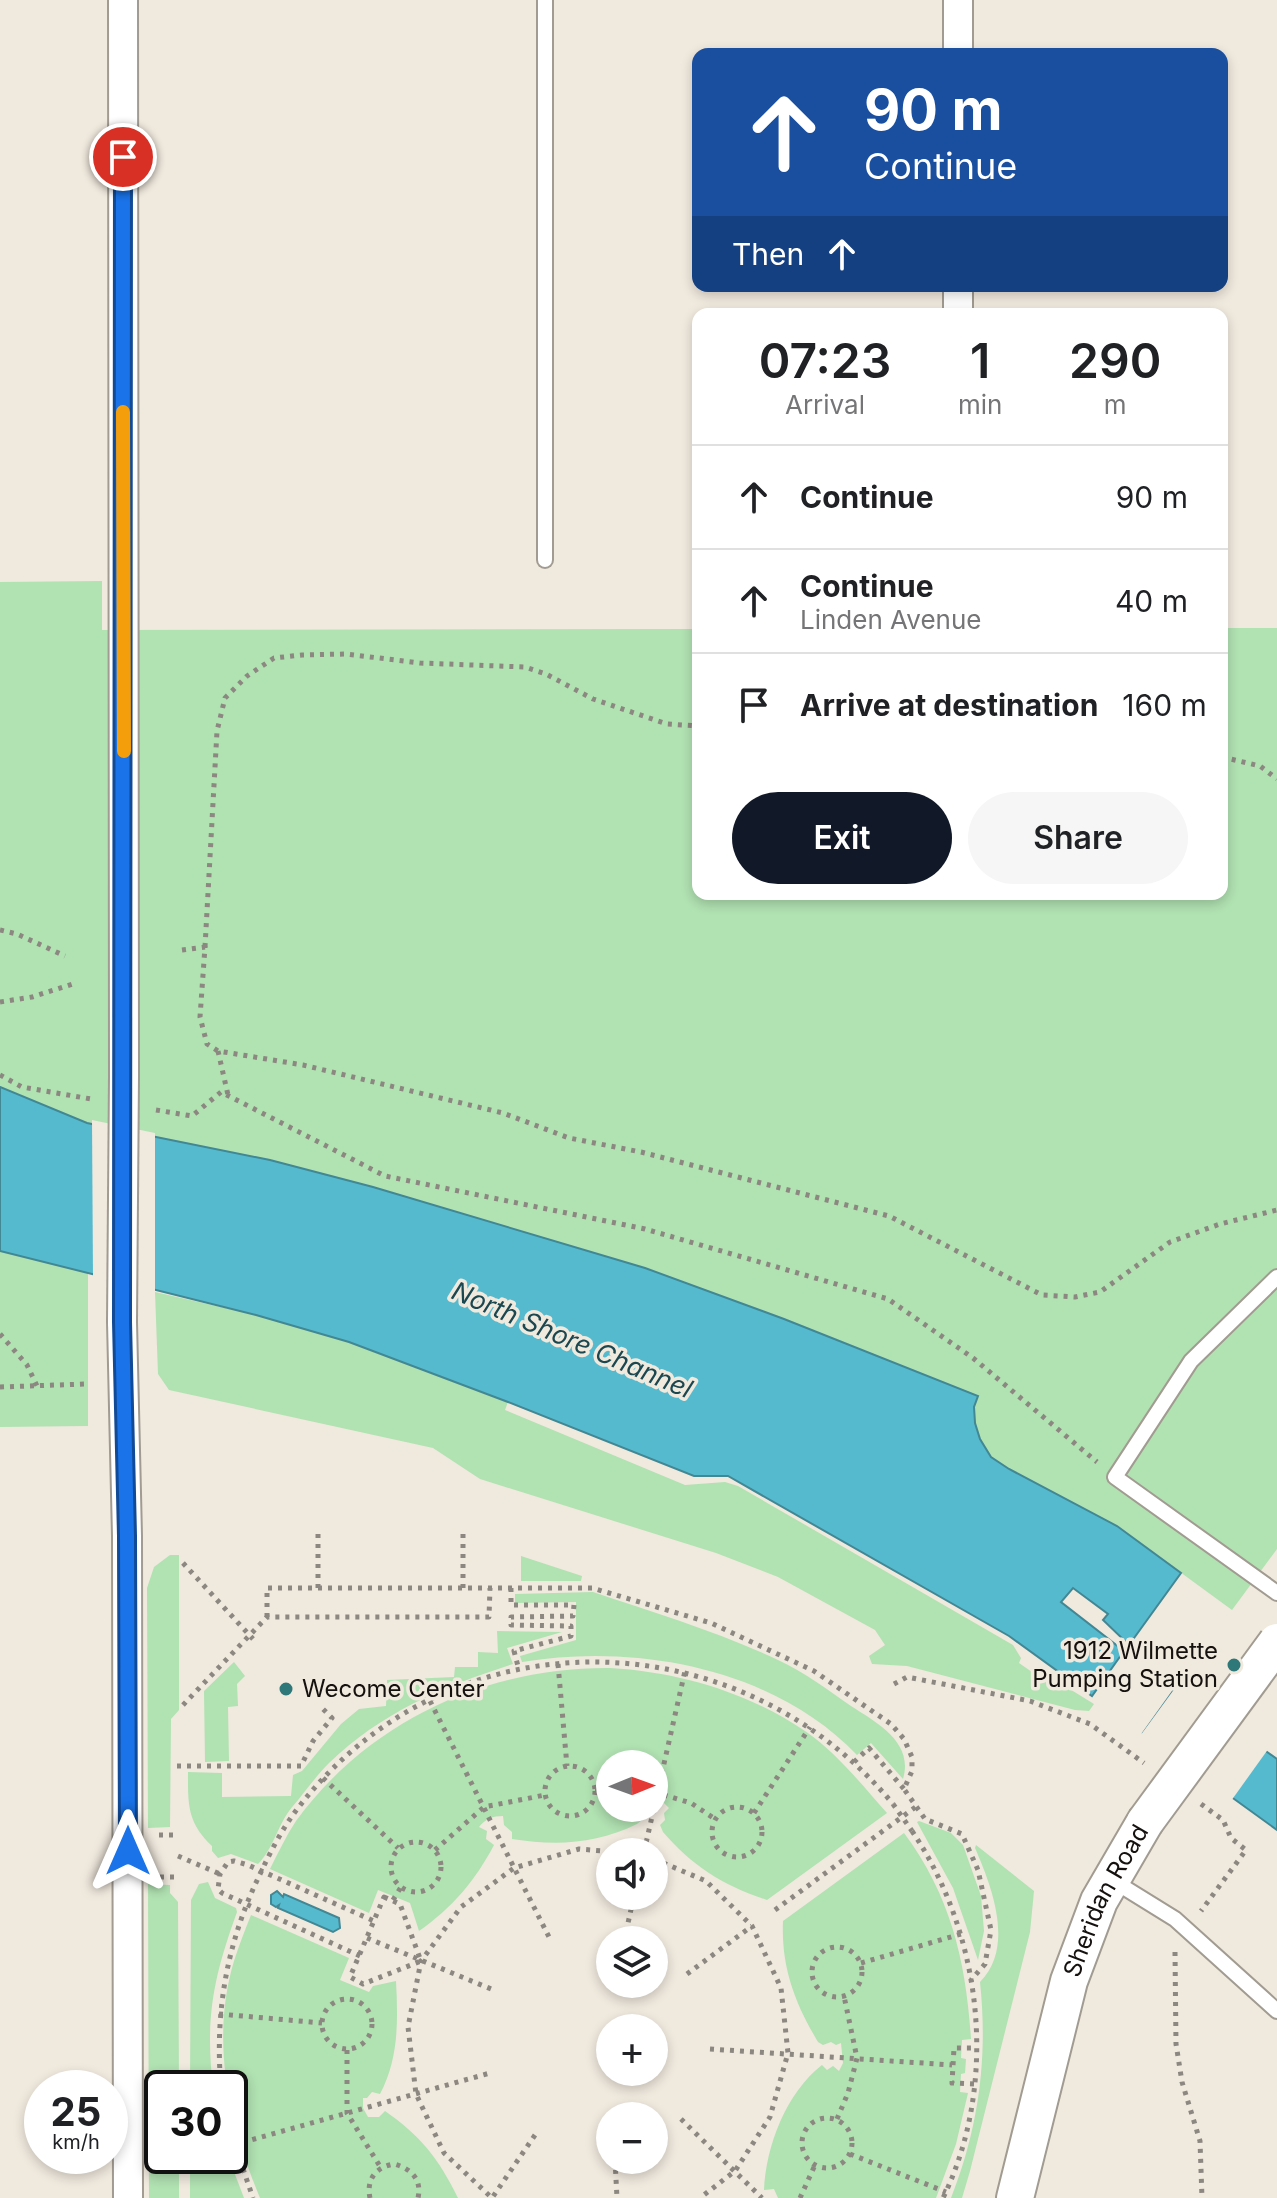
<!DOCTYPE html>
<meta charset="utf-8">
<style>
:root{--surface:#fff;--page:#f6f6f6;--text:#202124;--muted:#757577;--line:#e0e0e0;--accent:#111827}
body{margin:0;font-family:Inter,sans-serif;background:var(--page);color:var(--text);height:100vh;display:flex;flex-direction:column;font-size:30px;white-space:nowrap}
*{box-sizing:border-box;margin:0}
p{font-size:26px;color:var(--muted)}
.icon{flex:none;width:44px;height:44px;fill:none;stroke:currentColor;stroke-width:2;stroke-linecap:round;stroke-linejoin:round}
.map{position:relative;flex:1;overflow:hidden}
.sheet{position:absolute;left:692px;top:308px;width:536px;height:592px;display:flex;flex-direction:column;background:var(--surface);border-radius:16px;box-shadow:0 4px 12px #0003}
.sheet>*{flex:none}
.hud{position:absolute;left:692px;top:48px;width:536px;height:244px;border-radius:16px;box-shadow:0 4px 12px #0003;background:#1a4fa0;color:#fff;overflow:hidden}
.needle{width:52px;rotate:89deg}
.fabs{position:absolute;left:596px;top:1750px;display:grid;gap:16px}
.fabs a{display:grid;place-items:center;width:72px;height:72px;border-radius:50%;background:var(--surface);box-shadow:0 4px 12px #0003;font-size:40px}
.speed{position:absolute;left:24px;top:2070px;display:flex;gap:16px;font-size:40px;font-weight:700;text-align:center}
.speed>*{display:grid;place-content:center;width:104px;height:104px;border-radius:50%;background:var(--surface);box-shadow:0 4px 12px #0003;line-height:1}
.speed small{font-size:20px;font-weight:400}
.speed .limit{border:4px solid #111;border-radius:12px;background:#fff;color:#111}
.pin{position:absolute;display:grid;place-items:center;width:68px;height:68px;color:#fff;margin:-34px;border:4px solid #fff;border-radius:50%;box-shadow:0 2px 8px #0007}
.me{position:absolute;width:88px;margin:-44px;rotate:0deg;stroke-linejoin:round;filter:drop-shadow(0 0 6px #0008)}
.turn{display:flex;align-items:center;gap:28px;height:168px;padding:0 40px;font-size:36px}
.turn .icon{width:104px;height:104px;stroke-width:2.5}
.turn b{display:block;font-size:56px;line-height:68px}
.then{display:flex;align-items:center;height:76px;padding:0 40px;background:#0003;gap:16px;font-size:30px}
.eta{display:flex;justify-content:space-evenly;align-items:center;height:136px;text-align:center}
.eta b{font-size:48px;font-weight:600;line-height:56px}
.button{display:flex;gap:16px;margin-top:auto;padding:16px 40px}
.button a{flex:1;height:92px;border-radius:48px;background:var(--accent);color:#fff;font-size:32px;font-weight:600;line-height:92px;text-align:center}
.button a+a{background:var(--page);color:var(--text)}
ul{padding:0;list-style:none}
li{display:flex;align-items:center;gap:24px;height:104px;padding:0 40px;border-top:2px solid var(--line)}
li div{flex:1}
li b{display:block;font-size:30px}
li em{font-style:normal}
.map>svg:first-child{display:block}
.green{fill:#b1e2b2}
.water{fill:#55bace;stroke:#428794;stroke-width:2}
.pier{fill:#f0e9de}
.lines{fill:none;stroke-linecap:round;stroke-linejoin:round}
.service-casing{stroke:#a19b91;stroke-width:18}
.minor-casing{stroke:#a19b91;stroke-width:32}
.tertiary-casing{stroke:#a19b91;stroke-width:40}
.path{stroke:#8c8780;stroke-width:5;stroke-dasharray:4 6;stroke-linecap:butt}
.service{stroke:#fff;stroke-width:14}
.minor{stroke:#fff;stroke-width:28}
.tertiary{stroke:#fff;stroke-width:36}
.minor-bridge-casing{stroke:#a19b91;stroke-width:32;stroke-linecap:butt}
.tertiary-bridge-casing{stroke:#a19b91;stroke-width:40;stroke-linecap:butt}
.path-bridge{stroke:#8c8780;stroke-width:5;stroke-dasharray:4 6;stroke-linecap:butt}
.minor-bridge{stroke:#fff;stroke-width:28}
.tertiary-bridge{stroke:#fff;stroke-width:36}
.route-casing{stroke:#114b97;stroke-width:20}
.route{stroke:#1a73e8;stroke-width:14}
.slow{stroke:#f59e0b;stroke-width:14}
.poi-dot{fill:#2e787a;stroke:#f0e9de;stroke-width:3}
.labels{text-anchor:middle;stroke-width:7;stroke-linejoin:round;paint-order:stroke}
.poi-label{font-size:24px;fill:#14110e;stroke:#f0e9de;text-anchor:end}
.street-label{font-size:24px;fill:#14110e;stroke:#f0e9de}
.water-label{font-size:26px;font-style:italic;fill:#1a4750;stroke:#f0e9de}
</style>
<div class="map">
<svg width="1277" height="2198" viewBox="0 0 1277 2198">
<rect width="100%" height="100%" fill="#f0e9de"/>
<g class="green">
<path d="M102,581V630L698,629V894H1222V628H1277V1549L1232,1610L1117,1526L1009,1469L991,1457L980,1439L975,1423L974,1407L978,1396L784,1319L645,1268L373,1187L88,1123V1426L0,1427V582Z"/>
<path d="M155,1292L256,1315L349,1342L508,1402L505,1410L685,1485L725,1482L738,1486L1013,1645L1021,1658L1019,1663L1055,1688L1060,1683L1094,1704L1089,1711L1075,1710L907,1666L872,1664L869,1656L885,1645L875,1630L778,1577L716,1553L480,1479L433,1448L169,1390L158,1374Z"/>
<path d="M170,1555H179V1710L171,1719L170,1827L148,1828L147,1588L154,1567Z"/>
<path d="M521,1556L582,1576L581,1581H521Z"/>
<path d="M593,1592C655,1613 719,1632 778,1660C804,1672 828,1690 851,1706C877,1723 914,1742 903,1779L871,1743L857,1755C774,1668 636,1643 522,1662L520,1656L576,1640V1602L515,1603V1594Z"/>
<path d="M497,1631L562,1632L507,1648L513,1664C444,1686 382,1712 329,1763C316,1776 305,1792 293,1806C278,1823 274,1848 258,1864L231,1854L218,1858L212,1851V1846C187,1822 188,1804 188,1772L222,1773V1797L291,1796L293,1775L302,1771L341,1724L359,1709L386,1706L387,1680L454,1677L455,1667H478V1652L498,1653Z"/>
<path d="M234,1662L245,1676L237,1684L238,1706L228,1707L229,1761L205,1762L204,1691Z"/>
<path d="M610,1668C679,1672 747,1692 805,1731C837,1753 862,1785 887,1813L767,1900C724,1886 692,1866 663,1832L660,1825L665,1820L664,1813L669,1808L663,1802L654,1800V1764H610V1808H645L639,1813L642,1820L637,1824C596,1844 557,1846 512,1839V1832L504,1825L503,1816C493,1816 485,1819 479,1827L487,1831L486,1839L494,1845C475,1881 452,1908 419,1931L410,1903L378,1890L369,1913L270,1869C278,1853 286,1836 296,1821C369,1721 487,1667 610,1668Z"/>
<path d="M919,1821L951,1833L963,1845L981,1896L984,1931L978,1960L953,1888L917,1822Z"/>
<path d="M904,1833C951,1896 966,1962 971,2039L962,2040L961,2058L966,2059L965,2073L961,2074L960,2092L968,2093L956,2144L936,2198H778L774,2189L764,2190C766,2146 786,2093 822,2065L827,2070L833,2066L839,2071L843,2063L841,2043L836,2045L831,2042L823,2045L818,2042C795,2003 781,1967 783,1921Z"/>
<path d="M976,1845L1034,1891L1030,1932L970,2171L962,2198H951C979,2127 988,2057 980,1982C1015,1947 992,1887 975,1848Z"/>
<path d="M208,1882L215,1898L236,1908L237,1912C213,1978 205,2019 213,2088H190L191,1900L199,1884Z"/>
<path d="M148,1884L170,1885V1893L178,1902L179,2088H162V2156H179V2198H149Z"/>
<path d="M251,1915L349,1958L340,1980L369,1992L373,1986L396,1981C398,2020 399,2058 380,2094L372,2092L367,2098H363V2108L368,2117H379L385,2111C421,2136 439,2159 458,2198H260C229,2123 210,2041 234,1961C239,1945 245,1930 251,1915Z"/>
<path d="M190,2156H228L244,2198H190Z"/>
</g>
<g class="water">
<path d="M0,1087L87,1123L270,1160L373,1187L645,1268L784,1319L978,1396L974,1407L975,1423L980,1439L991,1457L1009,1469L1117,1526L1181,1573L1129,1645L1103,1620L1108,1614L1073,1588L1061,1602L1124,1651L1092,1696L1009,1636L728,1476H694L508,1402L349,1342L256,1315L0,1251Z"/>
<path d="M1176,1687L1277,1759V1830L1143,1733Z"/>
<path d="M277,1891L283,1897L284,1894L339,1918L340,1928L333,1932L278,1908L279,1905L276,1907L271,1904V1895Z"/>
</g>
<g class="pier">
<path d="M92,1120L155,1133V1296L93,1277Z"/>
<path d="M1178,1684L1269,1748L1231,1801L1140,1736Z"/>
</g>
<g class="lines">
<g class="service-casing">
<g id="service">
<path d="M545,0V560"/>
<path d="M1277,1277L1191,1361L1115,1477L1277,1593"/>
<path d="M1112,1880L1175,1919L1277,2011"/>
</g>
</g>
<g class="minor-casing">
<g id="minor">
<path d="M123,0L124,1076"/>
<path d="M958,54V0"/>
<path d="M958,314V286"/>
<path d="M122,1322L127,1536L128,2198"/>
</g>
</g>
<g class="tertiary-casing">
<g id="tertiary">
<path id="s1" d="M1015,2198L1069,1981L1099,1901L1145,1822"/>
</g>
</g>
<g class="path">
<path d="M1222,757L1260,766L1277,779"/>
<path d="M0,930L17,934L65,956"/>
<path d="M205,947L217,731L225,698L247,676L274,658L302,655L346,654L420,663L525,667L546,674L593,699L667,724L698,726"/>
<path d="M182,950L205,947L200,1017L207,1044L218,1051L303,1065L503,1113L569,1138L641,1152L889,1216L1042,1295L1075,1297L1100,1292L1170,1242L1220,1224L1277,1210"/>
<path d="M0,1002L32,997L76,983"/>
<path d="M218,1051L228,1095"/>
<path d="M0,1075L22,1087L91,1099"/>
<path d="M156,1110L192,1116L221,1092L385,1176L645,1229L888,1299L973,1358L1097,1462"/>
<path d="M0,1334L27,1365L37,1386"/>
<path d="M0,1387L86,1384"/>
<path d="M183,1563L253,1639"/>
<path d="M318,1588V1532"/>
<path d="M463,1588V1532"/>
<path d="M511,1588V1605H574L573,1616L511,1617V1625L571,1626V1636L514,1651L519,1670"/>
<path d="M267,1617V1588H592L711,1623L814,1671L891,1724L904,1739L912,1757V1771L904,1789L925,1819L962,1834L978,1870L991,1930L985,1964L971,1980"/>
<path d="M558,1664L567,1766"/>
<path d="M894,1684L907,1677L1030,1701L1090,1724L1144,1763"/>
<path d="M430,1701L550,1939"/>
<path d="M183,1705L267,1617H489L490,1588"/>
<path d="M854,1762L869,1748L904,1789"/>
<circle cx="570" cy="1791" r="25"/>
<path d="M177,1766H301L313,1741L332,1718L319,1705"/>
<path d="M323,1778L398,1848"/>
<path d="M595,1789H610"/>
<path d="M654,1792L691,1803L715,1819"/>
<path d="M1201,1804L1223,1820L1231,1838L1246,1850L1201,1911"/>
<circle cx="737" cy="1832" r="25"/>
<path d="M754,1813L810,1727"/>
<path d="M912,1831C983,1936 999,2083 943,2198"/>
<path d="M159,1835H178"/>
<circle cx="416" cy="1867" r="25"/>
<path d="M435,1850L484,1807L545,1795"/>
<path d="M644,1852L685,1671"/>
<path d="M178,1856L220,1874"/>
<path d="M654,1859L706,1881L752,1926L781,1988L788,2053L770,2117L735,2171L700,2198"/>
<path d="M160,1877H179"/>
<path d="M384,1897L400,1904L421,1961L363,1984L350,1977Z"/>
<path d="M393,1900L401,1887"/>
<path d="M775,1910L917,1806"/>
<path d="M626,1932L634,1896"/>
<path d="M367,1938L496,1991"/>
<circle cx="837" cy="1972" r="25"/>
<path d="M1175,1952L1176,2044L1182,2082L1200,2141L1202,2198"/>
<path d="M360,1956L222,1893L218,1889L220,1874L228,1862L234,1861L248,1865L374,1921"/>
<path d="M861,1963L961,1934"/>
<path d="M687,1974L752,1926"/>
<circle cx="347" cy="2024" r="25"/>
<path d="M219,2014L322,2023"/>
<path d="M710,2049L952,2065"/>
<path d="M347,2050V2113L381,2168"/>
<path d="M974,2084L952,2083L954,2048H976"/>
<path d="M221,2088C215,2017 225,1952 254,1887C266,1861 280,1831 298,1808C449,1611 738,1617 893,1804"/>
<circle cx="827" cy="2143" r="25"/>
<path d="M681,2119L762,2198"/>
<path d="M837,2119L848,2093L857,2058L844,1996"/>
<path d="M230,2131L253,2198"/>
<path d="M535,2135L492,2198L444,2153L416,2094L408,2027L421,1961L461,1907L514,1868L579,1849L616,1852"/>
<path d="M233,2145L490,2073"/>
<path d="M850,2154L946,2192"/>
<path d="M615,2160L617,2198"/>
<path d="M370,2198C366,2179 376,2167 394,2164C412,2169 422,2180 418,2198"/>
<path d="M800,2198L815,2165"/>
</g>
<use href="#service" class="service"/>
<use href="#minor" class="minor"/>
<use href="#tertiary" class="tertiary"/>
<g class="minor-bridge-casing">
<path id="minor-bridge" d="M122,1322L124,1076"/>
</g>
<g class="tertiary-bridge-casing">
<path id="tertiary-bridge" d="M1145,1822L1277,1642"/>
</g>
<path class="path-bridge" d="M893,1804L912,1831"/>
<use href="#minor-bridge" class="minor-bridge"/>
<use href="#tertiary-bridge" class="tertiary-bridge"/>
</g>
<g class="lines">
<g class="route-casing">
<path id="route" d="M123,157L122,1322L127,1536L128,1851"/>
</g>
<use href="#route" class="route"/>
<path class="slow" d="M123,412L124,751"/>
</g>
<g class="poi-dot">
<circle cx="1234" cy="1665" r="8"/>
<circle cx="286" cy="1689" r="8"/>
</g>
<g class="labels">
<g class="poi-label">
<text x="1218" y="1659">1912 Wilmette<tspan x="1218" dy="28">Pumping Station</tspan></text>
<text x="302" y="1697" text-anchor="start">Wecome Center</text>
</g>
<g class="street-label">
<text dy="8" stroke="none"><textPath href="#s1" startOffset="312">Sheridan Road</textPath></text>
</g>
<g class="water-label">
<text transform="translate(572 1340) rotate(23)" y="9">North Shore Channel</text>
</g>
</g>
</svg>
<div class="fabs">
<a><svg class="needle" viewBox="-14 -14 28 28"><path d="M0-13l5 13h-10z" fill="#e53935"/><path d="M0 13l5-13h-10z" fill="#757577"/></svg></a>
<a><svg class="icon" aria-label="sound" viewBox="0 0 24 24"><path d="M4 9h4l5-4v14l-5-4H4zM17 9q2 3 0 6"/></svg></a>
<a><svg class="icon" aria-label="layers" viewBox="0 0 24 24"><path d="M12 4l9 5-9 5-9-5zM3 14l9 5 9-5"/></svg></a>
<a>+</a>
<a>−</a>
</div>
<div class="speed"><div>25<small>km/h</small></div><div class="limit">30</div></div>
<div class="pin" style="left:123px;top:157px;background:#d93025"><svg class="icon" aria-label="arrive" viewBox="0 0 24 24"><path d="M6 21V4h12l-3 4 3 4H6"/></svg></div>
<svg class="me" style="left:128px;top:1851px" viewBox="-20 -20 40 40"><path d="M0-17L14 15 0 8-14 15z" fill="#1a73e8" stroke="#fff" stroke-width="4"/></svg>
<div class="hud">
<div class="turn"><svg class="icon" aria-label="ahead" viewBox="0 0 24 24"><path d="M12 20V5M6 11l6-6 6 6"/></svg><div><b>90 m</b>Continue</div></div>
<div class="then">Then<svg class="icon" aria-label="ahead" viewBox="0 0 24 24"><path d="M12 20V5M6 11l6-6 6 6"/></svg></div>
</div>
<section class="sheet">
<div class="eta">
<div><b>07:23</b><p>Arrival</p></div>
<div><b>1</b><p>min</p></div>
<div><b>290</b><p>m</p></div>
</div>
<ul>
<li><svg class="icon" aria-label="ahead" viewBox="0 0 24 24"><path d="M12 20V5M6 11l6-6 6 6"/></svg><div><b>Continue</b></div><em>90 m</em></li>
<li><svg class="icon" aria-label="ahead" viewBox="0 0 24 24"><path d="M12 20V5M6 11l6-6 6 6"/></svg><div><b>Continue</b><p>Linden Avenue</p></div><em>40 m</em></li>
<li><svg class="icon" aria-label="arrive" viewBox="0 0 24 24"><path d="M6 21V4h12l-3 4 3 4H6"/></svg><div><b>Arrive at destination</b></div><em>160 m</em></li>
</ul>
<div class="button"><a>Exit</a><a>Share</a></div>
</section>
</div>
